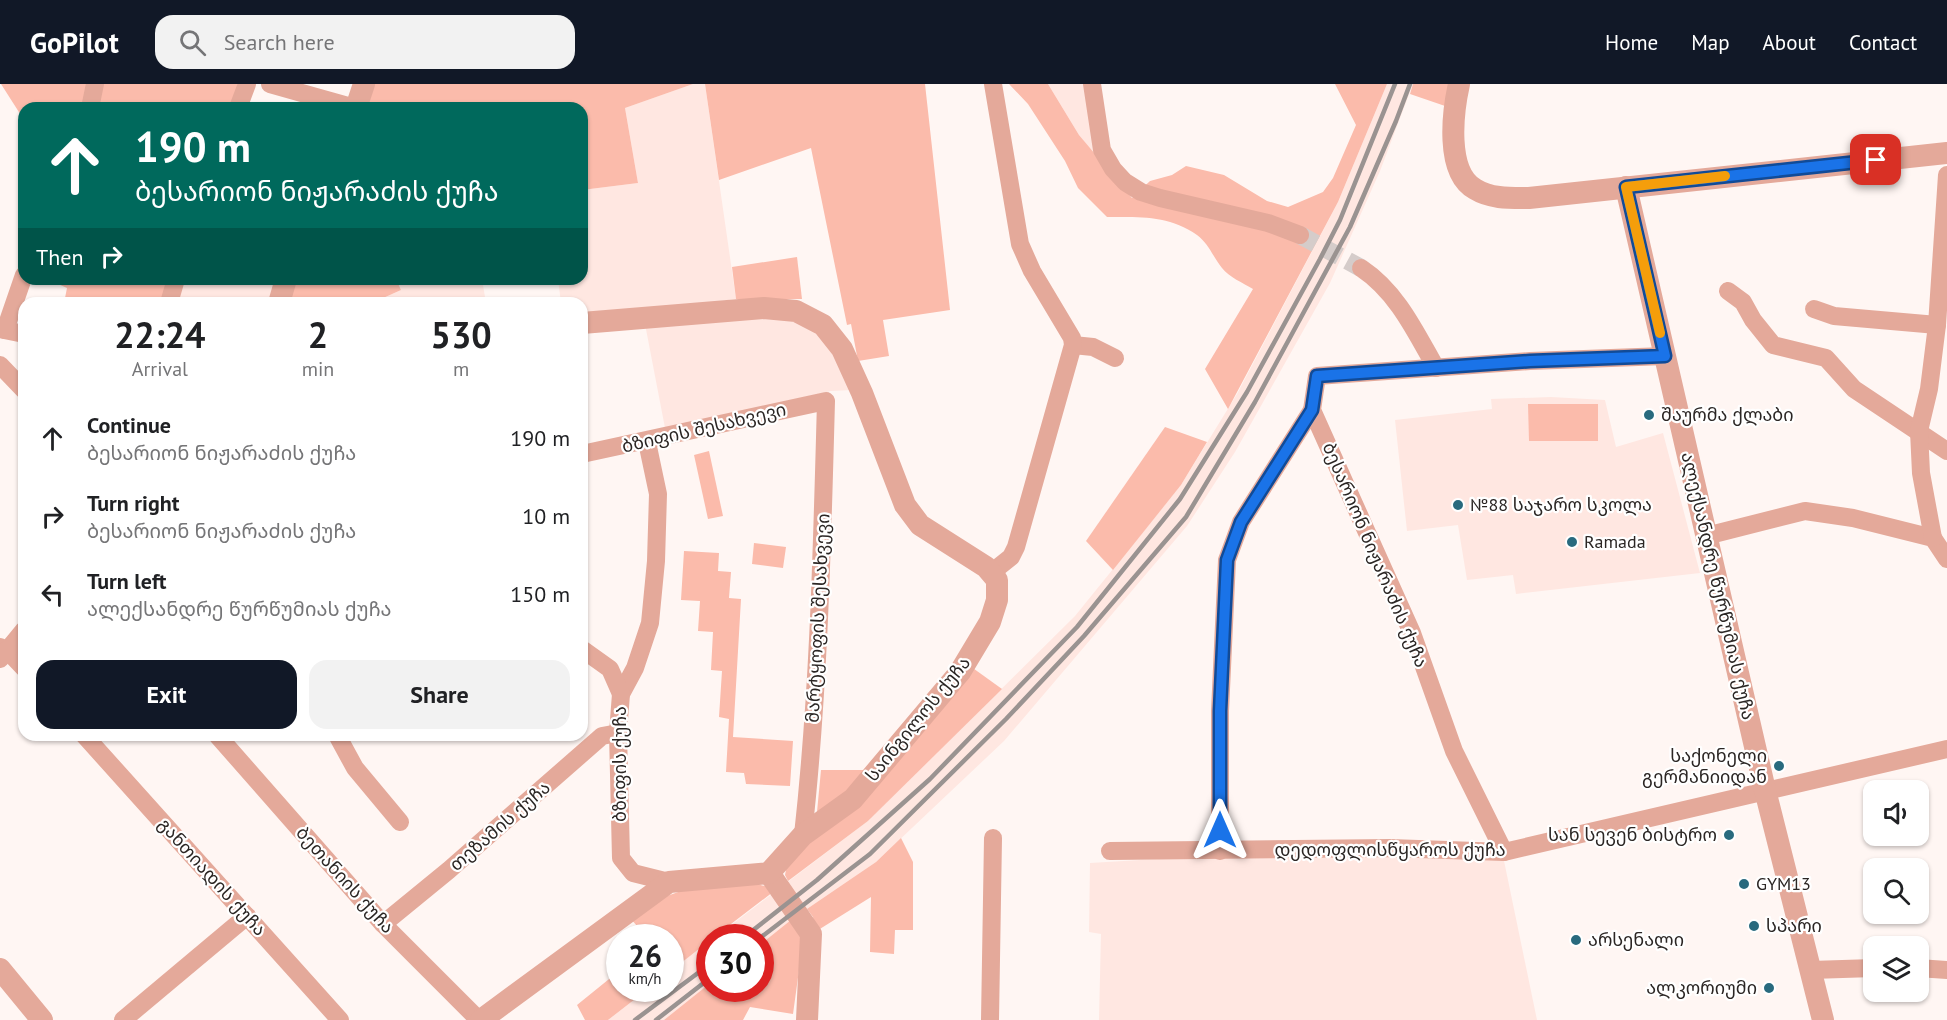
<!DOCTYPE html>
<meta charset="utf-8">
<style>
:root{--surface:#fff;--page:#f2f2f2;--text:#202124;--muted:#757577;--accent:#111827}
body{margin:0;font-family:"PT Sans","Noto Sans Georgian",sans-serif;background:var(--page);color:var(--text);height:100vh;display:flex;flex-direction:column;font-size:22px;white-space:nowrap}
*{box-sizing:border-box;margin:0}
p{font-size:20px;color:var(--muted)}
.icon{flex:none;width:33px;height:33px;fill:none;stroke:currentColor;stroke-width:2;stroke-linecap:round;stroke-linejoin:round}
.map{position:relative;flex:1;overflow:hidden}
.sheet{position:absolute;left:18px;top:213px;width:570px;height:444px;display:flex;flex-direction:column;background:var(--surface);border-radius:18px;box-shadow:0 2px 4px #0004}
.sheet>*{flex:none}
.guide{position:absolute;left:18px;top:18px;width:570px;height:183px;border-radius:18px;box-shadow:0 2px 4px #0004;background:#00695c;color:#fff;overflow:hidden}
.buttons{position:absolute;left:1863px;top:696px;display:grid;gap:12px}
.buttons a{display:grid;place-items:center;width:66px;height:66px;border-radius:12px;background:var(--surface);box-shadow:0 2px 4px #0004;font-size:30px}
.speed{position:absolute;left:606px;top:840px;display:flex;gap:12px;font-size:30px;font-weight:700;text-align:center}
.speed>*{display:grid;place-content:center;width:78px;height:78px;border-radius:50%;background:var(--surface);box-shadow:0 2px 4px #0004;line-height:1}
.speed small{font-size:15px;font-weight:400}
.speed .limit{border:9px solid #d22;background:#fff;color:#111}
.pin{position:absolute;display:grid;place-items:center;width:51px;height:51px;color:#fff;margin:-26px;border-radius:12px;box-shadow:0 3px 9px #0006}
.me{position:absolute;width:66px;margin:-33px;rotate:0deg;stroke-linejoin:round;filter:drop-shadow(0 0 4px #0008)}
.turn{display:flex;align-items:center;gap:21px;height:126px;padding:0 18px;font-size:27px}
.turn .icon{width:78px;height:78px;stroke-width:2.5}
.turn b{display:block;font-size:42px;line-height:51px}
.then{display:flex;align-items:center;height:57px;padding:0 18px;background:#0003;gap:12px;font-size:22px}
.eta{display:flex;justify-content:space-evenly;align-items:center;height:102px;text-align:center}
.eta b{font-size:36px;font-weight:700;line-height:42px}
.action{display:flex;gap:12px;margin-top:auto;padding:12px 18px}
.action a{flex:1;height:69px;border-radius:18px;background:var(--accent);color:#fff;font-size:24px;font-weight:700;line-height:69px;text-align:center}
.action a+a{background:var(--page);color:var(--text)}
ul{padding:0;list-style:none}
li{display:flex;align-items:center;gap:18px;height:78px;padding:0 18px}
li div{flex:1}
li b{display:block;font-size:22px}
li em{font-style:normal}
header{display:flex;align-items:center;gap:36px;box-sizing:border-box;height:84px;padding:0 30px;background:var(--accent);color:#fff}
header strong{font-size:28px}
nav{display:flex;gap:33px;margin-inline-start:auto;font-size:21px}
.search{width:420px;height:54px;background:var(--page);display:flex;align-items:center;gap:15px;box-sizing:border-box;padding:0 21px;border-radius:18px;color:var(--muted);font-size:22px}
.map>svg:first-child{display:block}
.built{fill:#ffe7e1}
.green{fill:#fbbbab}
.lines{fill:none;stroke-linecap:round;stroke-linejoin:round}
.minor-tunnel{stroke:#d5ccca;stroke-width:18;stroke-dasharray:18 9;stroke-linecap:butt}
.minor{stroke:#e4a99a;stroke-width:18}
.tertiary{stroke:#e4a99a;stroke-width:22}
.rail{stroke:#9a9391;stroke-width:4.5}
.route-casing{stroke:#114b97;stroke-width:15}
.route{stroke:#1a73e8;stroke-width:10}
.slow{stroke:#f59e0b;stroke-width:10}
.poi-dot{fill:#296a7e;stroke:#fff;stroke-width:2}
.labels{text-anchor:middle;stroke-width:4.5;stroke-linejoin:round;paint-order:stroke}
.poi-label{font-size:18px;fill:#2b2624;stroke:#fff;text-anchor:start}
.street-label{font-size:18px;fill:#2b2624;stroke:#fff}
</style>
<header>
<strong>GoPilot</strong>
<div class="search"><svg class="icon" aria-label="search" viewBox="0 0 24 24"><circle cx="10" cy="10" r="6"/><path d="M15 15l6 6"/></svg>Search here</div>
<nav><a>Home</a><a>Map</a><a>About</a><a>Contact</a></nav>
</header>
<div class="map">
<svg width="1947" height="936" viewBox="0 0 1947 936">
<rect width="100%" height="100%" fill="#fff6f3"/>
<g class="built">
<path d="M693,0H705L736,215L582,234V219H561L558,195H582V106L638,99L625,24Z"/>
<path d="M1048,0H1084L1101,79L1079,51Z"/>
<path d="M1387,0H1413L1380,87L1330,199L1235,368L1187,442L1004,657L876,778L761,860L760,854H714L868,737L1075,532L1181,401L1237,310L1338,118Z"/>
<path d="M185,195H278L269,214V219H177Z"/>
<path d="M396,195H482L486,219H372L401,206Z"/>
<path d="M778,231L801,236L825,256L852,306L831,307L665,344L645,240Z"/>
<path d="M1551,313L1605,316L1616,363L1663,349L1700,489L1516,510L1513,491L1467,496L1458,441L1407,447L1395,336L1492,325L1491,315Z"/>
<path d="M1503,772L1537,936H1099L1101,850L1089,848L1090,779L1191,773Z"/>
<path d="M709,857V900L664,936H608L648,905L670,904L671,887Z"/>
</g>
<g class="green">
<path d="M1,0H237L239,1L231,24H24V36Z"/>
<path d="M374,0H693L625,24L638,99L582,106V24H365Z"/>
<path d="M705,0H925L950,226L883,236L889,272L858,277L851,240L847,241L811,64L719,96Z"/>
<path d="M1009,0H1048L1079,51L1132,114L1150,97L1172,91L1186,82L1224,91L1267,117L1288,123L1323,108L1333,94L1356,41L1335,0H1387L1338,118L1228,325L1205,285L1253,205C1243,199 1229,193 1222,184C1213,173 1209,160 1197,151C1169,131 1139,133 1107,133L1078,104L1065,77L1028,20Z"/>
<path d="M1413,0H1453L1448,23L1410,10Z"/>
<path d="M797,173L802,215H736L732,183Z"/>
<path d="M47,195H169L161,219H64L67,204Z"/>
<path d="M297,195H396L401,206L372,219H288Z"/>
<path d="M1528,320H1598V357H1529Z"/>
<path d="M1165,343L1207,358L1181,401L1113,486L1086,457Z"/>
<path d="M709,367L723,432L708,435L694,371Z"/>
<path d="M754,459L786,463L783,484L752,480Z"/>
<path d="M684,467L719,469L718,487L731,488L729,514L741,515L733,653L793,657L790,702L746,700L744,689L726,688L729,635L719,633L722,587L711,586L713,548L698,547L700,517L681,516Z"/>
<path d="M970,582L1002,605L868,737L788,797L785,791L788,776Z"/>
<path d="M821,686H869L844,714L817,728Z"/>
<path d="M901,754L913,778V846H895L894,870L870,868L871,813L815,848L813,833L807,825L876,778Z"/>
<path d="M750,798L768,803L773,808L714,853L710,854L709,857L671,887L670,854L647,853L629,833L664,813L687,805Z"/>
<path d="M791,836L803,857L793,930L750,923L743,936H664L709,900L710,904H760L761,860Z"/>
<path d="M619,887L620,904L648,905L608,936H585L577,921Z"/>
</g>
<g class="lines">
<path class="minor-tunnel" d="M1300,151L1361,184"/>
<g class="minor">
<path d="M270,0L355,24"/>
<path d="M1092,0L1102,66L1113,85L1125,98L1141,108L1160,114L1268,139L1300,151"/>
<path d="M90,24L95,0"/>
<path d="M238,24L247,0"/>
<path d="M1361,184C1397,208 1415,247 1436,284"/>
<path d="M1728,207L1743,218L1753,236L1773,261L1826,274L1854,305L1947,367"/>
<path d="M169,219L176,195"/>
<path d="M1814,225L1834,232L1937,241"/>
<path d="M0,245L24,250"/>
<path d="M5,246L24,191"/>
<path d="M1073,261L1093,263L1115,274"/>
<path d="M0,281L24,306"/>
<path d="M647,358L658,410L656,477L650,539L635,584L621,610L618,649L621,774L633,789L669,798"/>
<path d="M582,370L826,317C822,462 819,607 803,751"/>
<path d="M1706,452L1805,427L1853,434L1933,454L1947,475"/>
<path d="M1933,454L1921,389L1919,347L1929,305L1937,241L1947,91"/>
<path d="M991,489L1011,473L1016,463L1073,261L1072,254L1032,187L1020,160L993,0"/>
<path d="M0,563L7,566L24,584"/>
<path d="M582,565L610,585L621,610"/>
<path d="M0,575L24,546"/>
<path d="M84,651L340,936"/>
<path d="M217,651L383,840L479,936"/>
<path d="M337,651L355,684L400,738"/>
<path d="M1110,767L1390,764L1504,768L1947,665"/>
<path d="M1220,767V627L1227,476L1241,438L1312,326"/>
<path d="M1504,768L1454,667L1412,549L1312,326L1317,292L1530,277L1665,272"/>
<path d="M383,840L449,786L602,652L618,649"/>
<path d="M1918,884L1947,886"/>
<path d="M1811,886L1874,884"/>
<path d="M123,936L247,832"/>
<path d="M990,936L993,754"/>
</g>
<g class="tertiary">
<path d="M1459,0C1453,27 1445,88 1475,105C1491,115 1511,114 1529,114L1947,69"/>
<path d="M356,24L364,0"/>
<path d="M1626,103L1765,706L1823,936"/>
<path d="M279,219L286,195"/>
<path d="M769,789L811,850L807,936"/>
<path d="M0,885L42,936"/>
<path d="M481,936L669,798L769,789L803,751L853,715L960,588L990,538L997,516V496L986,483L920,441L905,421L862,309L842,265L823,241L796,227L764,224L582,239"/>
</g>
<g class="rail">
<path d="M743,854L817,796L930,695L1077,543L1180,415L1247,308L1320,175L1340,136L1395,0"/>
<path d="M760,854L870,770L1006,635L1084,552L1186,433L1255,318L1350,143L1396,37L1410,0"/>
<path d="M635,936L710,880"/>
<path d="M656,936L710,894"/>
</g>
</g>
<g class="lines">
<g class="route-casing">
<path id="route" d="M1220,746V627L1227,476L1241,438L1312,326L1317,292L1530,277L1665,272L1626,103L1876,76"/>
</g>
<use href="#route" class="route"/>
<path class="slow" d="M1660,249L1626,103L1725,92"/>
</g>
<g class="poi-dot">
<circle cx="1649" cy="331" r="6"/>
<circle cx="1458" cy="421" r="6"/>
<circle cx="1572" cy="458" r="6"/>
<circle cx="1779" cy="682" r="6"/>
<circle cx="1729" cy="751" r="6"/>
<circle cx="1744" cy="800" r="6"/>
<circle cx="1754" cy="842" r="6"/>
<circle cx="1576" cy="856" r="6"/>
<circle cx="1769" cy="904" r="6"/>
</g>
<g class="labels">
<g class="poi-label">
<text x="1661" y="337">შაურმა ქლაბი</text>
<text x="1470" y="427">№88 საჯარო სკოლა</text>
<text x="1584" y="464">Ramada</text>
<text x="1767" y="678" text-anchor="end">საქონელი<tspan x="1767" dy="21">გერმანიიდან</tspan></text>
<text x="1717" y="757" text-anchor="end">სან სევენ ბისტრო</text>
<text x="1756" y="806">GYM13</text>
<text x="1766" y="848">სპარი</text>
<text x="1588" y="862">არსენალი</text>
<text x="1757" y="910" text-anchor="end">ალკორიუმი</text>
</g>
<g class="street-label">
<text transform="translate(704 344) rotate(-13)" y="6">ბზიფის შესახვევი</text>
<text transform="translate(1375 471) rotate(67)" y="6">ბესარიონ ნიჟარაძის ქუჩა</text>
<text transform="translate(1718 502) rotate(77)" y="6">ალექსანდრე წურწუმიას ქუჩა</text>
<text transform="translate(818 534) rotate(-87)" y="6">მარტყოფის შესახვევი</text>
<text transform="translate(918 635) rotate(-51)" y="6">საინგილოს ქუჩა</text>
<text transform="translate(620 680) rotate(-90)" y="6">ბზიფის ქუჩა</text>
<text transform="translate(500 742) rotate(-41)" y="6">თეზამის ქუჩა</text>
<text x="1390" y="772">დედოფლისწყაროს ქუჩა</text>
<text transform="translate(212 793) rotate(48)" y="6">განთიადის ქუჩა</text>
<text transform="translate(345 796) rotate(48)" y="6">ბეთანიის ქუჩა</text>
</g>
</g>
</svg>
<div class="buttons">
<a><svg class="icon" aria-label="sound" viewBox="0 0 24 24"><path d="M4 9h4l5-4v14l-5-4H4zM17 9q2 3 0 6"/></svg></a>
<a><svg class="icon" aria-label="search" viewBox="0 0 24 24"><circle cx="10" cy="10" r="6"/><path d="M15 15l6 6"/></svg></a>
<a><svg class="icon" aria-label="layers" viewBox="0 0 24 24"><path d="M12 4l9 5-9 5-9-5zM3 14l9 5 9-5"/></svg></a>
</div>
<div class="speed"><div>26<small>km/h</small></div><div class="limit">30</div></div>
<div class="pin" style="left:1876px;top:76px;background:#d93025"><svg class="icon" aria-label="arrive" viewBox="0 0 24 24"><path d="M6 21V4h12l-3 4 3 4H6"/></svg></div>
<svg class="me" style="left:1220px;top:746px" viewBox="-20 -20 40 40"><path d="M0-17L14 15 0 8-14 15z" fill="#1a73e8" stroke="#fff" stroke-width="4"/></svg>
<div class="guide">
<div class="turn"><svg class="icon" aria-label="ahead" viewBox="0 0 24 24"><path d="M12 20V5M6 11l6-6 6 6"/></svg><div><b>190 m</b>ბესარიონ ნიჟარაძის ქუჩა</div></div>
<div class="then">Then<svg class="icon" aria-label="right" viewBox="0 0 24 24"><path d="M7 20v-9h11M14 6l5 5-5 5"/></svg></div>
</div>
<section class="sheet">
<div class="eta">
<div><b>22:24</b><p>Arrival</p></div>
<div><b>2</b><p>min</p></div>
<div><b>530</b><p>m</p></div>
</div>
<ul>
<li><svg class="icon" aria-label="ahead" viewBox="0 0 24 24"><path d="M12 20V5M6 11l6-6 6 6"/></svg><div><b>Continue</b><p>ბესარიონ ნიჟარაძის ქუჩა</p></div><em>190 m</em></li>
<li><svg class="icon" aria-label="right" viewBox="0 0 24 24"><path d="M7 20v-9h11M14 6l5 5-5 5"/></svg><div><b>Turn right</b><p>ბესარიონ ნიჟარაძის ქუჩა</p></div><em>10 m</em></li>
<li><svg class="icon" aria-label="left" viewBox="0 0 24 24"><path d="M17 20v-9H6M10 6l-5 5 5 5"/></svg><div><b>Turn left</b><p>ალექსანდრე წურწუმიას ქუჩა</p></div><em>150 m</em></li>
</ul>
<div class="action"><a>Exit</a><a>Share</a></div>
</section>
</div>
